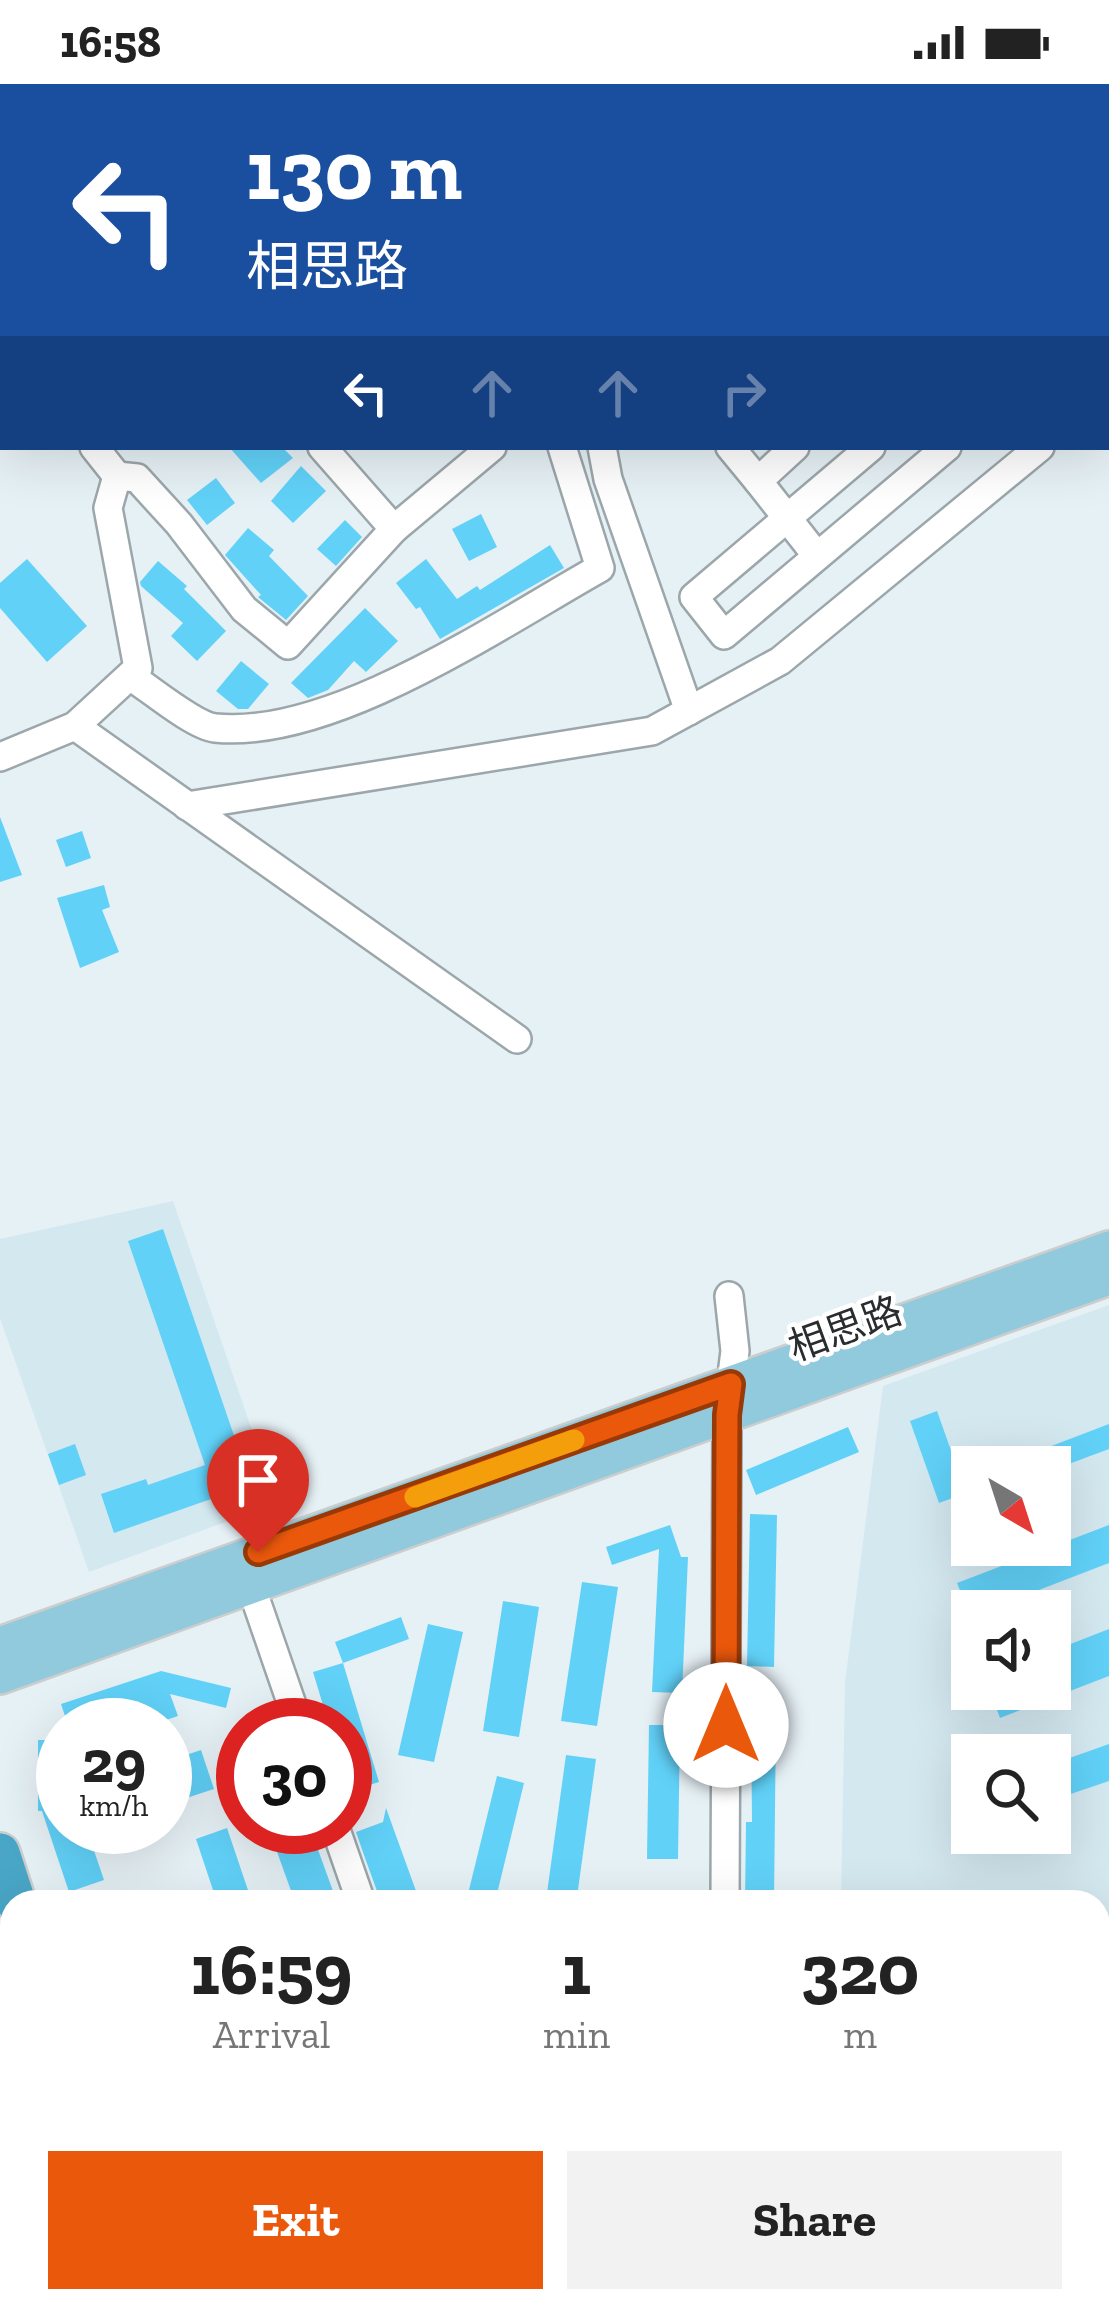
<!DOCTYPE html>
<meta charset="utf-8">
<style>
:root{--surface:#fff;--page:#f2f2f2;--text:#222;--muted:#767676;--accent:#ea580c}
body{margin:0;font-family:"Zilla Slab","Noto Sans SC",serif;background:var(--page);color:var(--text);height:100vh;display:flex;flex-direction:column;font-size:45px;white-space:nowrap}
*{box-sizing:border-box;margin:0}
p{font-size:39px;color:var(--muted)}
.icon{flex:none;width:66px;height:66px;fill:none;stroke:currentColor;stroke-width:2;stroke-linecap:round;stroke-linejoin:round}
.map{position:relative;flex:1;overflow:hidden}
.details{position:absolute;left:0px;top:1806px;width:1110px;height:423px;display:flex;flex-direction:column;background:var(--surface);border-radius:36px 36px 0 0;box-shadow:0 12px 48px #0002}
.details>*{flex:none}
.banner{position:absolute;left:0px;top:0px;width:1110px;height:366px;box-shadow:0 12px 48px #0002;background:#1a4fa0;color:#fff;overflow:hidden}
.needle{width:78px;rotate:141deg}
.tools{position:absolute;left:951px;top:1362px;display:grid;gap:24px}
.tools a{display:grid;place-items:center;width:120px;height:120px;border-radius:0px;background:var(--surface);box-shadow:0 12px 48px #0002;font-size:60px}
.speed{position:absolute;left:36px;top:1614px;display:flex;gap:24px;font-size:60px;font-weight:700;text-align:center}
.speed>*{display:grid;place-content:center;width:156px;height:156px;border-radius:50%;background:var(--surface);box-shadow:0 12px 48px #0002;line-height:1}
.speed small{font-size:30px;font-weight:400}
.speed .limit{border:18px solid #d22;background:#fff;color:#111}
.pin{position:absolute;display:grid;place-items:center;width:102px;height:102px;color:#fff;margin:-123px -51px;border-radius:50% 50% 50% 0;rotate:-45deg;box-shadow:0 0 12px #0007}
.pin .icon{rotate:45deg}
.me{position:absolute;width:132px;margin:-66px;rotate:0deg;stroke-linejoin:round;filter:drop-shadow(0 0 9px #0008)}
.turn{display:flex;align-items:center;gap:42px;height:252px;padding:0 48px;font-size:54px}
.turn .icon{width:156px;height:156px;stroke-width:2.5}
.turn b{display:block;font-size:84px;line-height:102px}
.lanes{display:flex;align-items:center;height:114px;padding:0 48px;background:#0003;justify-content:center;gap:60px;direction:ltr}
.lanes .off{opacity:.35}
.eta{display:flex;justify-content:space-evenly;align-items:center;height:204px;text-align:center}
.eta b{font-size:72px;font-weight:700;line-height:84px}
.action{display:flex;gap:24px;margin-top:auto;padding:24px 48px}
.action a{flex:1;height:138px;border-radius:0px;background:var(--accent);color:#fff;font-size:48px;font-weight:700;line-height:138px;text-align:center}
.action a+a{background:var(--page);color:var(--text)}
.status{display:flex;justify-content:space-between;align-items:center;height:84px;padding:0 60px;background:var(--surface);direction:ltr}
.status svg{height:33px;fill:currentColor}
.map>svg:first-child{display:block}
.built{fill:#d4e8f0;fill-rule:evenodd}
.building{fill:#61d1f8}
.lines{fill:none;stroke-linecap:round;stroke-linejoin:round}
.minor-casing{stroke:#9ca7ab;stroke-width:32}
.major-casing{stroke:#cccdcd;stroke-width:38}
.highway-casing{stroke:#cccdcd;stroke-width:44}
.minor{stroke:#fff;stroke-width:27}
.major{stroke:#92cadd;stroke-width:33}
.highway{stroke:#49a6c6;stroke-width:39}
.route-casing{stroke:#983908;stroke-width:30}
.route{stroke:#ea580c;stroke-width:21}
.slow{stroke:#f59e0b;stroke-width:21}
.labels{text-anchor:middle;stroke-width:9;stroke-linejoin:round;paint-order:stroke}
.street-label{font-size:39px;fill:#292d2f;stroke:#fff}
</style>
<div class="status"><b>16:58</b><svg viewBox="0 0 49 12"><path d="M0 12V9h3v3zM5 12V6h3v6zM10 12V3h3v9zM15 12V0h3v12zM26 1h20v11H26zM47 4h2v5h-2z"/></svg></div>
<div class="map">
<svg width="1109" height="2228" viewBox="0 0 1109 2228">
<rect width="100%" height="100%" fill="#e6f1f6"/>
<g class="built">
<path d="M173,1117L277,1419L89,1488L0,1234V1155Z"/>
<path d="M1109,1221V1859L1098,1863V1818H841L845,1599L883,1302ZM972,1383H1050V1461H972ZM972,1527H1050V1605H972ZM972,1671H1050V1749H972Z"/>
</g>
<g class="building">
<path d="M229,363H282L293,374L261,399Z"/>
<path d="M301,382L326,407L293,439L271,417Z"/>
<path d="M216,394L235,419L207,441L187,416Z"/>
<path d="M481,430L497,463L469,477L452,445Z"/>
<path d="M345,436L362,453L336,482L317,465Z"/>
<path d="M248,444L274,466L269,472L308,512L286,536L258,513L261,511L225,471Z"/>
<path d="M550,461L564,484L440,555L420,523L416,525L396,499L426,475L457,515L477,502L480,506Z"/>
<path d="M27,475L87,542L47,578L0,524V499Z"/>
<path d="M158,477L187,502L184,505L226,547L197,577L171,552L183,539L141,502L140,498Z"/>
<path d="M365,524L398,557L366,588L354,577L328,606L308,614L291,599Z"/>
<path d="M241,577L269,600L248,625H238L216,607Z"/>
<path d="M0,733L22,791L0,798Z"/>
<path d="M82,747L91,774L66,783L56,756Z"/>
<path d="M104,801L110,823L102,826L119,868L80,884L57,814Z"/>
<path d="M163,1145L251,1401L114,1449L101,1410L146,1395L148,1401L205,1381L128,1157Z"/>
<path d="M937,1327L966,1409L939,1419L910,1337Z"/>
<path d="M1109,1340V1365L1050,1387V1383H996Z"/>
<path d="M848,1343L859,1368L756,1411L746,1386Z"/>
<path d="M75,1360L86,1391L59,1401L48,1370Z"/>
<path d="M750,1430L777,1431L774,1583L747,1582Z"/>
<path d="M670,1441L681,1473H688L682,1609L652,1608L659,1465L612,1481L606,1463Z"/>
<path d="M1109,1441V1479L984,1527H968L957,1499Z"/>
<path d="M582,1498L618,1503L597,1642L561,1637Z"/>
<path d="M503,1517L539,1523L519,1653L483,1647Z"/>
<path d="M401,1533L409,1555L343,1579L335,1558Z"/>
<path d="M428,1540L463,1548L434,1678L398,1671Z"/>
<path d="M1109,1545V1592L1000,1634L989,1605H1050V1568Z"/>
<path d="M343,1579L379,1698L350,1707L345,1692V1641H329L313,1588Z"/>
<path d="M161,1587L231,1604L226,1624L170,1610L178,1632L151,1641H68L61,1620Z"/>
<path d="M751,1633H776L774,1818H745L746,1738H752Z"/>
<path d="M649,1641H680L678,1775H647Z"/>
<path d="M38,1656H63V1743H86L104,1796L69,1808L42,1727H38Z"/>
<path d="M1109,1660V1697L1050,1717V1681Z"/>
<path d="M201,1666L214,1705L165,1721V1678Z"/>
<path d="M566,1671L596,1675L577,1813L547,1809Z"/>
<path d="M497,1692L524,1699L495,1818H466Z"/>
<path d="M386,1724L420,1818H381L365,1774L356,1748L383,1738Z"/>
<path d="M227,1744L252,1818H217L196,1755Z"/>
<path d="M313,1752L337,1818H295L276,1765Z"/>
</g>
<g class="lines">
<g class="minor-casing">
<g id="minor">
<path d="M606,0L609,3"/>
<path d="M982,0L985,3"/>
<path d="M557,3V0"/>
<path d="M725,3L729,0"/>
<path d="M1107,63L1109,66"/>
<path d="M1107,129L1109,127"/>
<path d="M1107,324L1109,323"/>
<path d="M94,363L117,392"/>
<path d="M602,363L608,395L689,627"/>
<path d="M730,363L758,397L795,363"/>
<path d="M871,363L694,513L724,551L947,363"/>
<path d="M758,397L817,472"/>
<path d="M394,445L492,363"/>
<path d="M130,592C149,604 194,642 215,644C332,656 500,540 600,484L562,363"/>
<path d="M75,642L517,955"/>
<path d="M0,673L75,642L138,584L108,424L117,392L137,394L179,440L244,525L288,561L394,445L322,363"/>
<path d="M187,722L652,647L780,577L1040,363"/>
<path d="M251,1502L299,1641"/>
<path d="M335,1743L361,1818"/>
<path d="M725,1818L727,1331L735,1267L729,1212"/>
<path d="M1098,1896L1109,1893"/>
<path d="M0,2017L12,2013"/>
<path d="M1098,2156L1109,2190"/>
<path d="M731,2217L732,2228"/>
<path d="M998,2228L1032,2217"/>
</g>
</g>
<g class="major-casing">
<g id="major">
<path d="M0,1560L1109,1164"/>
<path d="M0,1593L1109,1194"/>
</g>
</g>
<g class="highway-casing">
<g id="highway">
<path d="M0,1769L16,1818"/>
<path d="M0,1894L12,1931"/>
<path d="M105,2217L108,2228"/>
<path d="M145,2217L148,2228"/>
</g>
</g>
<use href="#minor" class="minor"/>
<use href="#major" class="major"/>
<use href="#highway" class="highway"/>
</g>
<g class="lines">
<g class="route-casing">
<path id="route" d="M258,1468L731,1300L727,1331L726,1641"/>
</g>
<use href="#route" class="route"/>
<path class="slow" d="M415,1413L574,1356"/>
</g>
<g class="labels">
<g class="street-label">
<text transform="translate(845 1244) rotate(-20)" y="14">相思路</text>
</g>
</g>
</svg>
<div class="tools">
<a><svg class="needle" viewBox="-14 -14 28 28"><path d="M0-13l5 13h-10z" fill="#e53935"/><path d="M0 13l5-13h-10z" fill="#767676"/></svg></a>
<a><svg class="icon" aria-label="sound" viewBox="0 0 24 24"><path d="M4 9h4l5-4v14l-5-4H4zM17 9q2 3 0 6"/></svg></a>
<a><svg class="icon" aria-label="search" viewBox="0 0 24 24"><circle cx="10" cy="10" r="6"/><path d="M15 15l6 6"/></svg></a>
</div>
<div class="speed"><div>29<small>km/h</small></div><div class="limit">30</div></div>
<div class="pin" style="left:258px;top:1468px;background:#d93025"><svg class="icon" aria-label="arrive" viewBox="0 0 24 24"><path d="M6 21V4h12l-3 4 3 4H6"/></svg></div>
<svg class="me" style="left:726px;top:1641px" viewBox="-20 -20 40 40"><circle r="19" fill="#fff"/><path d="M0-13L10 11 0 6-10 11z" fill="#ea580c"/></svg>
<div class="banner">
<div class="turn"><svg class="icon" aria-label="left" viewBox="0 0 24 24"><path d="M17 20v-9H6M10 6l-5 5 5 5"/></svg><div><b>130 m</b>相思路</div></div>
<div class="lanes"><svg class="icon" aria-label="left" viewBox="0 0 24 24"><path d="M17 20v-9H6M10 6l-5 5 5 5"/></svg><svg class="icon off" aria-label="ahead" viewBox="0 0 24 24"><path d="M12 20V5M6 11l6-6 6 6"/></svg><svg class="icon off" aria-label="ahead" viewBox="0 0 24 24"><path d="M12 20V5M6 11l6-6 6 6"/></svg><svg class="icon off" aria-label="right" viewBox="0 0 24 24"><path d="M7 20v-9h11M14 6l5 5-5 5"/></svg></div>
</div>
<section class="details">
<div class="eta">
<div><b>16:59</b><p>Arrival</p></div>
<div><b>1</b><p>min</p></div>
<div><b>320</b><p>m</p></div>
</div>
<div class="action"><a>Exit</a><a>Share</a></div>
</section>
</div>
